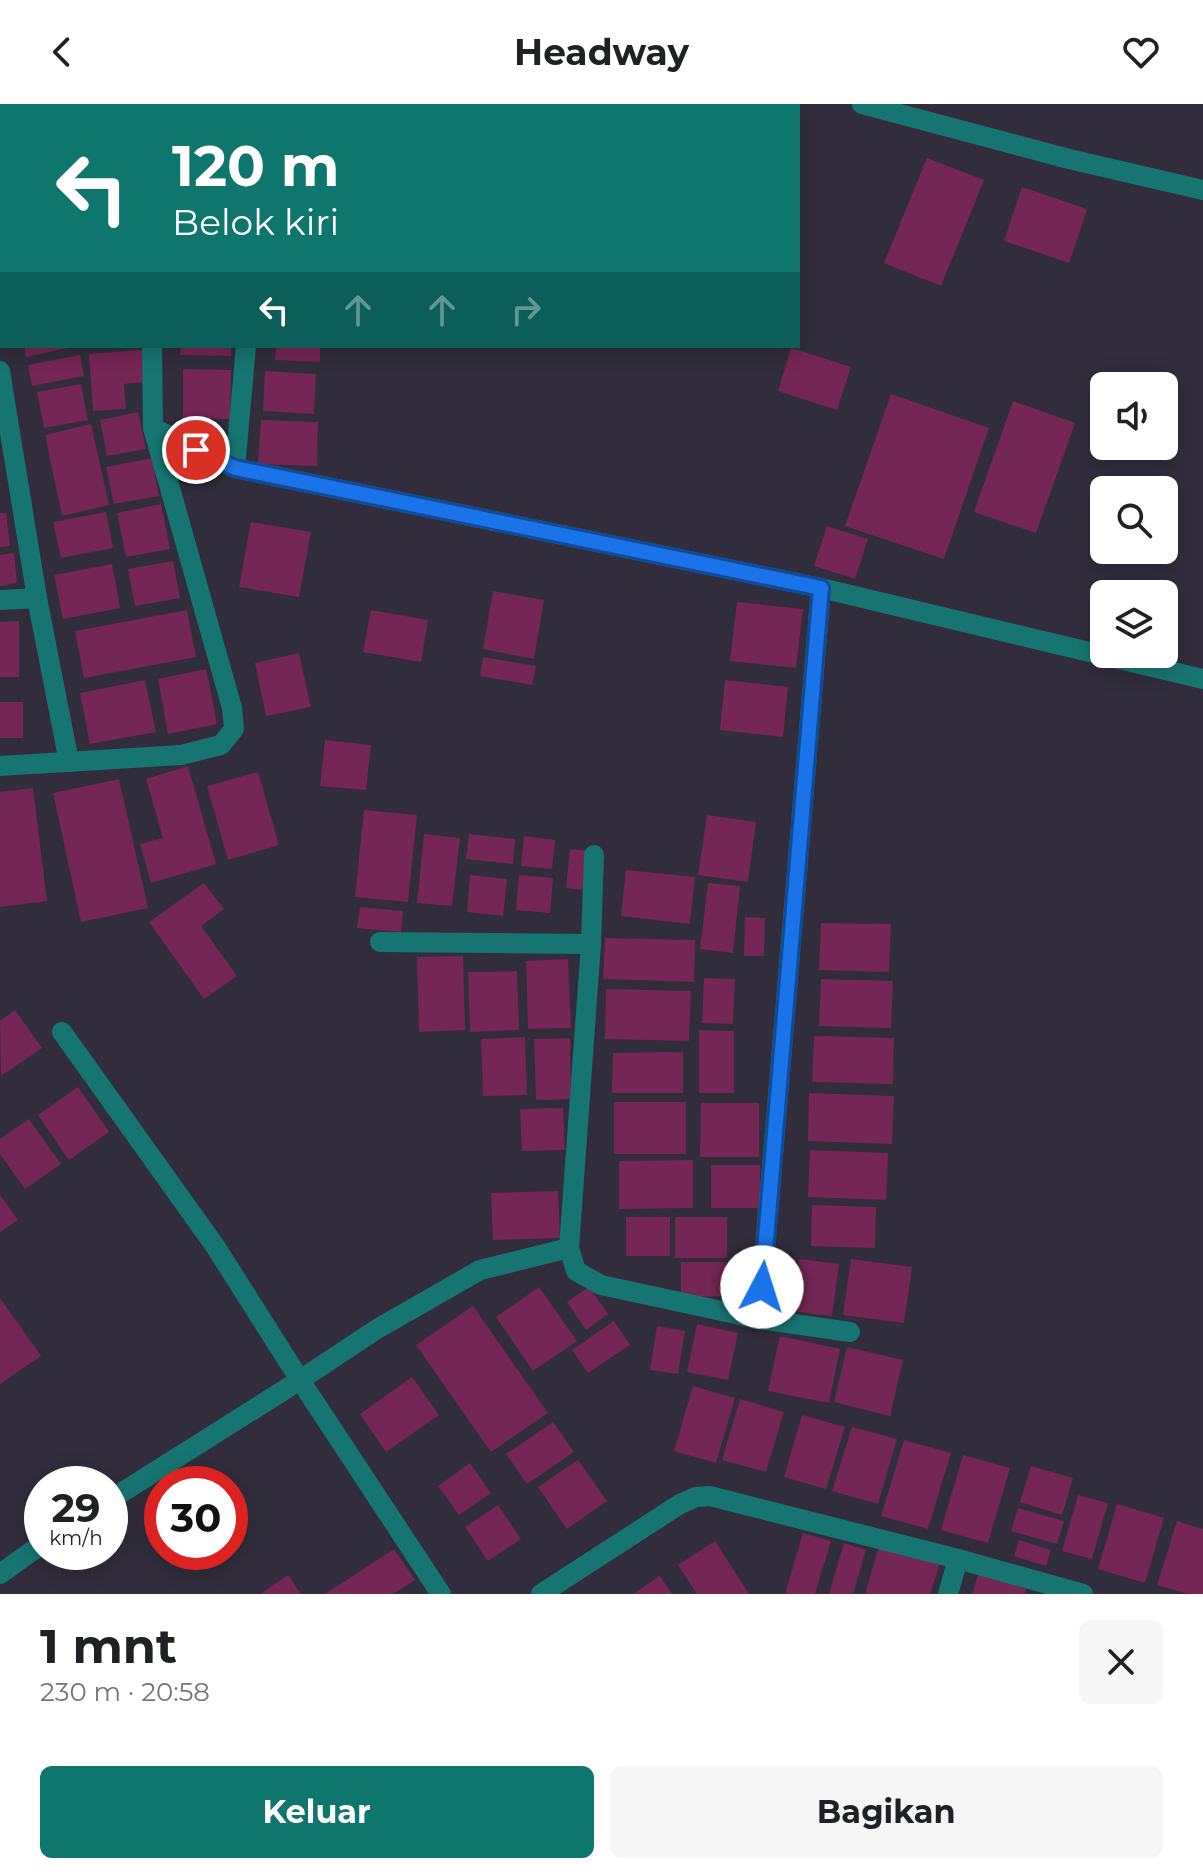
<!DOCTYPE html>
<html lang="id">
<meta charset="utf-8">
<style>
:root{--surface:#fff;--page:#f6f6f6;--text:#202124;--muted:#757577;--accent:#0f766e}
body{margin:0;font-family:Montserrat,sans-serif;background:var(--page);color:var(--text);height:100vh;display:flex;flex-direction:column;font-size:30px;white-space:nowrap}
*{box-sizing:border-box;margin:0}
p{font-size:26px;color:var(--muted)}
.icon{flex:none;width:44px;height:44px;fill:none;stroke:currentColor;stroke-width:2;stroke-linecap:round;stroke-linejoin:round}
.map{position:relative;height:1490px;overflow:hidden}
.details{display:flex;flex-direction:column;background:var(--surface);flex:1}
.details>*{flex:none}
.banner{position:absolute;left:0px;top:0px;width:800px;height:244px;box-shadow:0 4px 20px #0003;background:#0f766e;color:#fff;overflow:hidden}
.tools{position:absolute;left:1090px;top:268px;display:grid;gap:16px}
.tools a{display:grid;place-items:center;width:88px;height:88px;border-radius:12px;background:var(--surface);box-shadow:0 4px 20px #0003;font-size:40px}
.speed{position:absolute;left:24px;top:1362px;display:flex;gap:16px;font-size:40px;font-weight:700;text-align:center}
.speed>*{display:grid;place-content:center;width:104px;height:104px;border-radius:50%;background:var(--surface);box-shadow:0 4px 20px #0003;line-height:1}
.speed small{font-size:20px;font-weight:400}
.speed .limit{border:12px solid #d22;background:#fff;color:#111}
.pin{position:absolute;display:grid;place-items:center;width:68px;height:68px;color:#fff;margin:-34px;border:4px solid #fff;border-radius:50%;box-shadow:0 2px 8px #0007}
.me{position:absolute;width:88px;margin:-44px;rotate:5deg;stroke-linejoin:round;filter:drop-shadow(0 0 6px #0008)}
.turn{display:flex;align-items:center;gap:28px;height:168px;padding:0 40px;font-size:36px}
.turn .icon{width:104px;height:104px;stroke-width:2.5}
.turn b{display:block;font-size:56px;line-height:68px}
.lanes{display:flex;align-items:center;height:76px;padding:0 40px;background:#0003;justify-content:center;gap:40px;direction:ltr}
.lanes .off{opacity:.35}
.round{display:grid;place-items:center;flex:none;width:84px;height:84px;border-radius:12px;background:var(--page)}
.head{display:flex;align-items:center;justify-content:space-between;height:136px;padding:0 40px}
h1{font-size:48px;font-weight:700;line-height:60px}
.primary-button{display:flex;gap:16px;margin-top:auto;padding:16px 40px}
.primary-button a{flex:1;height:92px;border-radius:12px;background:var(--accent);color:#fff;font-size:32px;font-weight:700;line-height:92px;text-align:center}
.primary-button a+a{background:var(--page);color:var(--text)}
header{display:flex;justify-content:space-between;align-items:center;height:104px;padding:0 40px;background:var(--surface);font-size:36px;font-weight:700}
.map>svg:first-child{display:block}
.building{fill:#742654}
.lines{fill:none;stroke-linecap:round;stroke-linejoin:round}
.minor{stroke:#177571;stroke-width:20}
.route-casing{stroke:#114b97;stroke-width:20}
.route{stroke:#1a73e8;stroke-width:14}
</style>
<header><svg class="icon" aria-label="back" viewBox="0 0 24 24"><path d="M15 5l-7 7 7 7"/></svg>Headway<svg class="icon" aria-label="heart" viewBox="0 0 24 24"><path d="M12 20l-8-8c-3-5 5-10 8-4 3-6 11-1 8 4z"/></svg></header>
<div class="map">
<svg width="1203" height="1490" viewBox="0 0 1203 1490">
<rect width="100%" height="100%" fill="#312d3c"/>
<g class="building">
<path d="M927,54L984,76L941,182L884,159Z"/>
<path d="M1022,83L1087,105L1069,159L1004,137Z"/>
<path d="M24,242H72V243L26,253Z"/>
<path d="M181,242H231V252L180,251Z"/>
<path d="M276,242H320V258L275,256Z"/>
<path d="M791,244L851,263L837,306L778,287Z"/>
<path d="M142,246L144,278L124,280L126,305L93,307L89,250Z"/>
<path d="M80,251L84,272L32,282L28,261Z"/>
<path d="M183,265L231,266L230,315L183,314Z"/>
<path d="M265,267L316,270L314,310L263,307Z"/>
<path d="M81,280L88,316L44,324L37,288Z"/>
<path d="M891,290L989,324L944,455L845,422Z"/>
<path d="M1013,297L1075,319L1036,429L974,408Z"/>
<path d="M138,308L146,345L107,352L100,316Z"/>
<path d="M261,316L318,318L317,362L258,360Z"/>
<path d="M91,320L109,401L62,412L45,331Z"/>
<path d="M152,354L159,392L114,400L106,363Z"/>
<path d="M161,400L170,445L126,453L117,409Z"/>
<path d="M106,408L113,444L61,454L53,418Z"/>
<path d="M0,409H6L10,442L0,443Z"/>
<path d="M251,418L311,428L299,493L239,483Z"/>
<path d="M827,422L868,435L855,475L814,462Z"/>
<path d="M14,449L17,479L0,482V451Z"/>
<path d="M173,457L180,494L135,502L128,465Z"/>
<path d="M112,460L120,504L63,515L54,471Z"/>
<path d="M493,487L544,496L534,555L483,545Z"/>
<path d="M737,498L803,505L796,564L730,557Z"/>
<path d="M187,506L196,553L84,574L75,527Z"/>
<path d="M371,506L428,516L421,558L363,548Z"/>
<path d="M19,517V573H0V518Z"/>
<path d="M299,549L311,603L266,612L255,559Z"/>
<path d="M483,553L536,562L532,581L480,572Z"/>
<path d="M206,565L217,620L168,630L158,575Z"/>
<path d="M145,576L156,628L90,640L80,589Z"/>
<path d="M725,576L788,583L783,633L720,626Z"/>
<rect x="0" y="598" width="23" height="36"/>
<path d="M325,636L371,641L366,686L320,682Z"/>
<path d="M188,662L216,760L151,779L140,740L163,734L146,675Z"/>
<path d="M258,668L279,741L228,756L207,682Z"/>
<path d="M119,675L148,804L81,818L53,689Z"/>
<path d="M33,684L47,797L0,803V688Z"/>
<path d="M364,706L417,711L408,798L355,793Z"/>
<path d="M707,711L756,718L748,778L698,771Z"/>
<path d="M424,730L460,734L452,802L417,799Z"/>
<path d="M469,730L515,735L513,760L466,755Z"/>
<path d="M524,732L555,736L552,765L521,762Z"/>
<path d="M570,745L589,747L585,786L566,784Z"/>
<path d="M626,766L695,773L690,820L621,812Z"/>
<path d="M470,771L507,775L503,812L467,808Z"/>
<path d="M519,771L553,774L550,809L516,806Z"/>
<path d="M204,779L224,805L201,822L237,872L204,895L149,818Z"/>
<path d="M708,779L740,782L733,849L700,845Z"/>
<path d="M360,803L403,807L401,828L357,824Z"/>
<path d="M745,813L765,814L764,852H744Z"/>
<path d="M821,819L891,820L889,868L819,866Z"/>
<path d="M605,834L695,836L694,878L603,875Z"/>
<path d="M463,852L465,926L419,928L417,853Z"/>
<path d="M568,855L571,924L528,925L526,857Z"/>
<path d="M517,867L519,926L470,928L468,868Z"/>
<path d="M704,874L735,875L733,920L702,919Z"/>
<path d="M821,875L893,877L891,924L819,922Z"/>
<path d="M606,885L691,887L689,937L605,935Z"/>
<path d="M15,906L42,944L1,972L0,917Z"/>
<path d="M699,926L734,927V989H699Z"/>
<path d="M814,932L894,934L893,980L812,978Z"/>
<path d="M525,933L527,991L483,992L481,935Z"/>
<path d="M570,934L571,995L536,996L534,935Z"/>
<path d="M683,948V989H612L613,949Z"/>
<path d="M78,983L109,1028L69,1056L38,1011Z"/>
<path d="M809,989L894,992L892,1040L808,1037Z"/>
<rect x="614" y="998" width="72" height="52"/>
<path d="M701,999H759V1053H700Z"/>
<path d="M563,1004L565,1046L522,1047L520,1005Z"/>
<path d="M29,1015L61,1060L25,1085L0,1050V1035Z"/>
<path d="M810,1046L888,1049L886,1096L808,1093Z"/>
<path d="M693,1056V1104L619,1105V1057Z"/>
<rect x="711" y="1061" width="49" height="43"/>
<path d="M558,1087L560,1134L493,1136L491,1089Z"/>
<path d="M0,1091L18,1116L0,1128Z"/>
<path d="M812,1101L876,1103L875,1144L811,1142Z"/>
<rect x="626" y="1113" width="44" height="39"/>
<rect x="675" y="1113" width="52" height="41"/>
<path d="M799,1155L839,1160L832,1212L792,1207Z"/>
<path d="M851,1155L912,1163L904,1219L843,1211Z"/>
<path d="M681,1158H739L738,1192L681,1193Z"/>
<path d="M539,1183L577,1237L533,1267L496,1213Z"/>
<path d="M589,1183L608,1210L586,1226L567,1198Z"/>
<path d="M0,1194L41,1252L0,1280Z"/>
<path d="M473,1202L548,1309L491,1348L416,1241Z"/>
<path d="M614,1217L630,1241L588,1269L572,1246Z"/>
<path d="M697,1220L738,1229L728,1276L687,1268Z"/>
<path d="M657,1222L685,1227L678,1270L650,1266Z"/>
<path d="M780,1232L840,1245L829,1299L768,1287Z"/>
<path d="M847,1243L903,1256L890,1312L834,1298Z"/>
<path d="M412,1273L439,1311L386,1348L360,1310Z"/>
<path d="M693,1282L735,1294L716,1359L674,1347Z"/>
<path d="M740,1295L784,1308L766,1368L722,1356Z"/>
<path d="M802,1311L845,1323L826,1385L784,1373Z"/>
<path d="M553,1318L574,1348L527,1380L506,1350Z"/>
<path d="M852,1323L897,1335L878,1400L832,1387Z"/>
<path d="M904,1336L951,1349L928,1425L881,1412Z"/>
<path d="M963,1351L1010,1364L988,1439L941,1426Z"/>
<path d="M578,1356L607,1397L567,1425L538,1383Z"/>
<path d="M470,1359L491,1389L459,1411L438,1382Z"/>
<path d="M1031,1362L1073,1374L1062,1411L1020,1398Z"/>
<path d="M1078,1391L1108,1399L1092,1455L1062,1447Z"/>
<path d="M1117,1400L1164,1414L1145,1479L1098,1465Z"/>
<path d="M498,1401L521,1435L488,1457L465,1423Z"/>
<path d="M1018,1404L1064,1417L1057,1440L1011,1427Z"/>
<path d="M1177,1417L1203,1425V1490H1188L1157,1481Z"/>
<path d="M803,1429L831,1437L815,1490H785Z"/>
<path d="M1019,1436L1051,1446L1046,1462L1014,1452Z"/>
<path d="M715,1437L749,1490H697L678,1461Z"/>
<path d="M844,1439L866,1446L853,1490H829Z"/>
<path d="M879,1442L940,1459L930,1490H865Z"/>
<path d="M394,1445L415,1476L393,1490H325Z"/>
<path d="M979,1468L1027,1483L1025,1490H972Z"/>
<path d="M288,1471L301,1490H260Z"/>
<path d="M660,1472L672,1490H633Z"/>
</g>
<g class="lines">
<g class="minor">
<path d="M862,0L1069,55L1203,86"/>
<path d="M165,2L166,0"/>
<path d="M0,137L2,138"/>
<path d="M152,242L153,324L235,364L821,484L1203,575"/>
<path d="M0,267L37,494L69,658"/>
<path d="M235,364L246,242"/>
<path d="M0,496L37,494"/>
<path d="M0,662L181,651L221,641L234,625L232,604L153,324"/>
<path d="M594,751L591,840L569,1144L576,1167L601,1181L759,1215L850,1228"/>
<path d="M380,838L591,840"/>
<path d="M62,928L215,1142L300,1276L441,1490"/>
<path d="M759,1215L821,484"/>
<path d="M110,1396L300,1276L377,1225L480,1166L569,1144"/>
<path d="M0,1470L42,1440"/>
<path d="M541,1490L680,1400L696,1393L710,1392L958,1455L1083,1490"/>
<path d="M948,1490L958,1455"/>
</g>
</g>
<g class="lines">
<g class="route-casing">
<path id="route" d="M196,346L235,364L821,484L762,1183"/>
</g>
<use href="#route" class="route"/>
</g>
</svg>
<div class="tools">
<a><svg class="icon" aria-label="sound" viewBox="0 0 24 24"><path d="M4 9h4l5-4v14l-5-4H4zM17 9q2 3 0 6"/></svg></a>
<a><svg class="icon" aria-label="search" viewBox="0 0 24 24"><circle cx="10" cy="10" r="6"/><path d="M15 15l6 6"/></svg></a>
<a><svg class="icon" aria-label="layers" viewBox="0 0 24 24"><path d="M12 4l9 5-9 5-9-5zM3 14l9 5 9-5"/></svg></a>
</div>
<div class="speed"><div>29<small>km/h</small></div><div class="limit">30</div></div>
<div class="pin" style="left:196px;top:346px;background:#d93025"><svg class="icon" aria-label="arrive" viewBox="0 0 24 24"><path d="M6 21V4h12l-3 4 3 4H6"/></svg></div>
<svg class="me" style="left:762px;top:1183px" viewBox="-20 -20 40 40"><circle r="19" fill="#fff"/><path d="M0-13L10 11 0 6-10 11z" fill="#1a73e8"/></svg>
<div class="banner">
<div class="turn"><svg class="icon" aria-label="left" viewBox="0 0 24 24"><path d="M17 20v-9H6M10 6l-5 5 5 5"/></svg><div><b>120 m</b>Belok kiri</div></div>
<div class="lanes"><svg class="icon" aria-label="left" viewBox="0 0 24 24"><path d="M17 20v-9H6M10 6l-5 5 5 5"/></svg><svg class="icon off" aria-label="ahead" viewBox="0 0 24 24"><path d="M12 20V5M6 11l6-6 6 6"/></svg><svg class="icon off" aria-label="ahead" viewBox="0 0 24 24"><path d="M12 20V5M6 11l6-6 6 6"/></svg><svg class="icon off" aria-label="right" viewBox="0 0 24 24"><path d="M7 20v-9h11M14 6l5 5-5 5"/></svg></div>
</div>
</div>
<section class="details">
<div class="head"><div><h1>1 mnt</h1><p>230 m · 20:58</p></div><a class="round"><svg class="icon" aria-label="close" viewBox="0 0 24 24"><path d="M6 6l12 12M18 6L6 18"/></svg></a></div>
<div class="primary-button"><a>Keluar</a><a>Bagikan</a></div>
</section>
